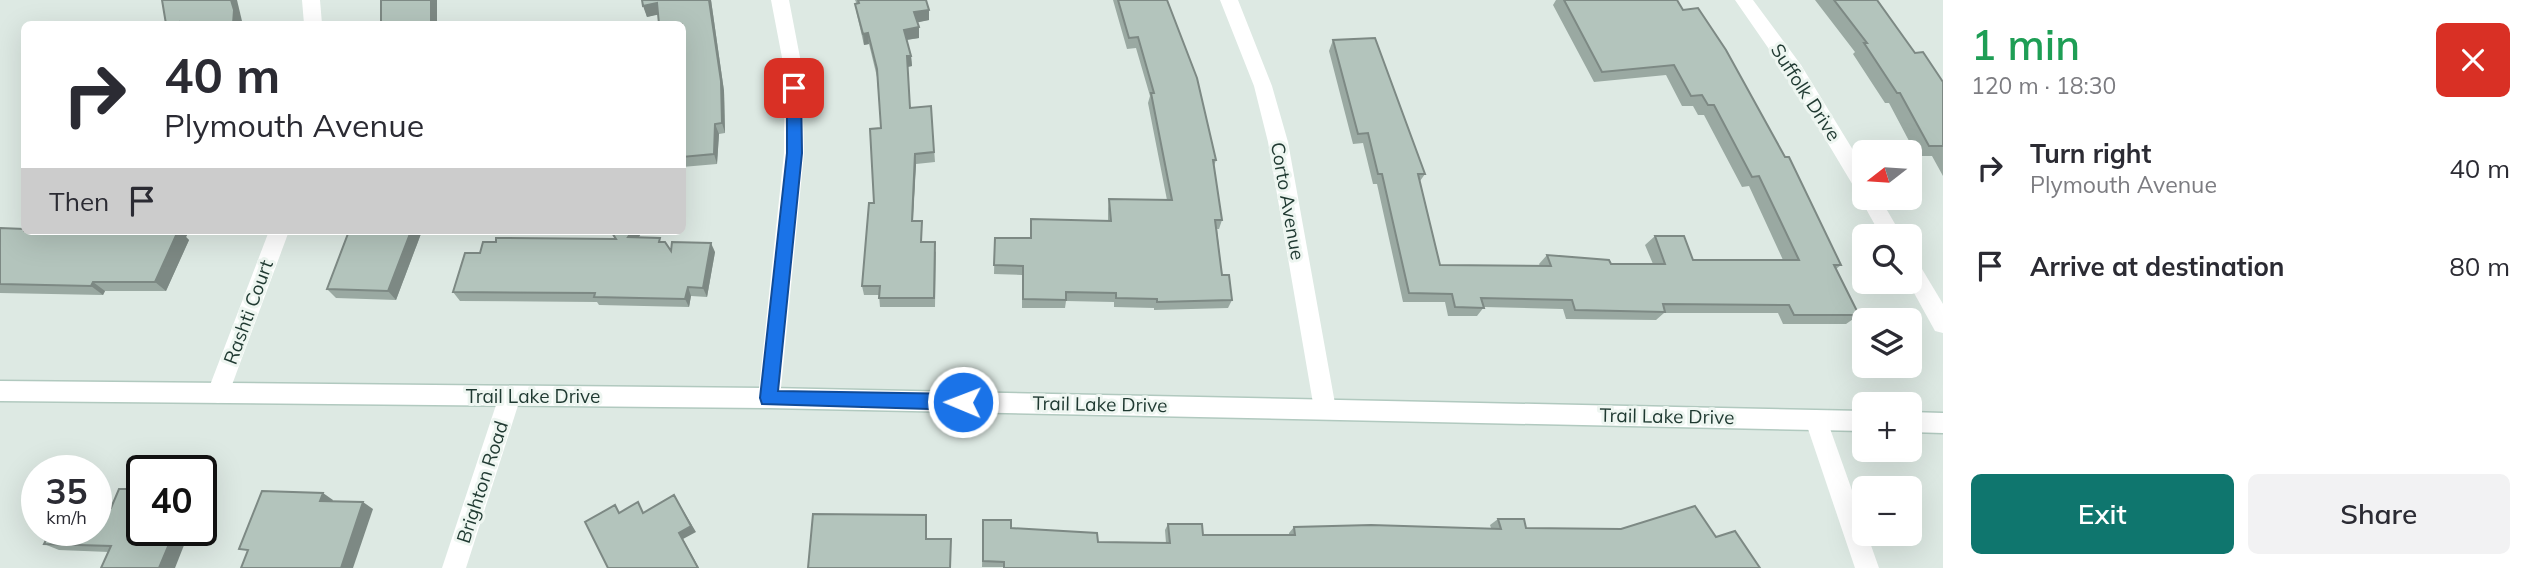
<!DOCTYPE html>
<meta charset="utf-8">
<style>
:root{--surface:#fff;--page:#f2f2f3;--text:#2b2b33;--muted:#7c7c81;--accent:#0f766e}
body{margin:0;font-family:Mulish,sans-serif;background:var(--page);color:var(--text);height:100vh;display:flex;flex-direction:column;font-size:26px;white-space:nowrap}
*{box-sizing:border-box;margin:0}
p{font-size:23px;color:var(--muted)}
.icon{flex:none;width:38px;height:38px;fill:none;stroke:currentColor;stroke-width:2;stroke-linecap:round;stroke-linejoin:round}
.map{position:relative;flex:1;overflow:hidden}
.drawer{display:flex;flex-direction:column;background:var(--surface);width:595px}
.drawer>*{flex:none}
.top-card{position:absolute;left:21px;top:21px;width:665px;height:214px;border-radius:10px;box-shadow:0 7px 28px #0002;background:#fff;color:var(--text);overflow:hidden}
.needle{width:46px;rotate:253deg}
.controls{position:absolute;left:1852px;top:140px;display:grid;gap:14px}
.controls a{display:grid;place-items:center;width:70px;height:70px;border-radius:10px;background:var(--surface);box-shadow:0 7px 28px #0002;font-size:35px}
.speed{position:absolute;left:21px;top:455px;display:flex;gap:14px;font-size:35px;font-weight:700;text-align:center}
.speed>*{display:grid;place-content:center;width:91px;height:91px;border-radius:50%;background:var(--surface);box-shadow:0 7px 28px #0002;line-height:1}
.speed small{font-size:18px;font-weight:400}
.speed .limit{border:4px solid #111;border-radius:10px;background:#fff;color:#111}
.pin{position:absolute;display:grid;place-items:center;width:60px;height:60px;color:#fff;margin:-30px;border-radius:14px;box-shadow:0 4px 10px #0006}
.me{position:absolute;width:77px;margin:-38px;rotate:271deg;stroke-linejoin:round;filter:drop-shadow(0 0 5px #0008)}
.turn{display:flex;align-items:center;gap:24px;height:147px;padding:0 28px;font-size:32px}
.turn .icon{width:91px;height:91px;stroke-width:2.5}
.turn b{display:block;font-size:49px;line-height:60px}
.then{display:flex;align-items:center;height:66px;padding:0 28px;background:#0003;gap:14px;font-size:26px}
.round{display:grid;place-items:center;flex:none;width:74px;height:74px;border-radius:10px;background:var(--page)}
.summary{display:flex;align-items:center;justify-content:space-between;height:119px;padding:0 28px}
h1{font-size:42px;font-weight:600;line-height:52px;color:#1e9e55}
.action{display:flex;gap:14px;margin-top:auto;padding:14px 28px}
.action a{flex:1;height:80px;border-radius:10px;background:var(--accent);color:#fff;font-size:28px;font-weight:600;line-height:80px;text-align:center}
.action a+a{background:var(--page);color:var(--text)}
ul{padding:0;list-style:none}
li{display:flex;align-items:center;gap:21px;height:98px;padding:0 28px}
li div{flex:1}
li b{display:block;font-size:26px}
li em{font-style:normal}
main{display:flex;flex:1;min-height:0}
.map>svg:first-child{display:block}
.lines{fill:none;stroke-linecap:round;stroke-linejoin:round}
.secondary-casing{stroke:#b1c9bf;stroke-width:3}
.street{fill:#fff;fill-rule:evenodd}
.secondary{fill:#fff;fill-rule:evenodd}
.wall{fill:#9aa9a2}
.shaded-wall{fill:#7d8984}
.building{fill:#b3c4bc;stroke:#7d8984;stroke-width:2}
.route{fill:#1a73e8;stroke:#114b97;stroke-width:2}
.labels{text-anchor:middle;stroke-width:6;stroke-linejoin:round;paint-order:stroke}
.street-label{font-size:19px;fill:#1f3931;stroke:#eef6f1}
</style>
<main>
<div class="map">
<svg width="1943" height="568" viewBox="0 0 1943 568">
<rect width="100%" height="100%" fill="#dde9e3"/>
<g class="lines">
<g class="secondary-casing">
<g id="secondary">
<path d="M0,381L769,388L1864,411V431L769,408L0,401Z"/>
<path d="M1909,412L1943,413V433L1909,432Z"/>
</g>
</g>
<g class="street">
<path d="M302,0H320L322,24H304Z"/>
<path d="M771,0H789L802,68L804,153L780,398L777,405L769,408L761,405L758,398L784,153V68Z"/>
<path d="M1220,0H1238L1272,86L1288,142L1336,409L1333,416L1325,419L1317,416L1314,409L1268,142L1254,86Z"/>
<path d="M1735,0H1753L1801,65L1864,168V198H1880L1902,236H1881L1860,198L1862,193L1857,192L1787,75Z"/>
<path d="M269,231H289L229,393L226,400L218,403L210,400L207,393Z"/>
<path d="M1909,256L1916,259L1943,304V333L1935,331L1908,282Z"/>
<path d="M510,386L518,389L521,396L466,568H442L499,396L502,389Z"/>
<path d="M1816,410L1824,413L1827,420L1864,524V534H1867L1879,568H1855L1805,420L1808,413Z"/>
</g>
<use href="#secondary" class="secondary"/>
</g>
<g class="wall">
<path d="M642,0H711L724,91L725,133L719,134L717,164L682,167V24L658,14L647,17Z"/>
<path d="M855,0H926L929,20L917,22L919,38L907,40L911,56L912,66L907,67L910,108L931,106L935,162L916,164L913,221H922V242L936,252L935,307H880L879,295H864L862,286L874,203L881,128L877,77L869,44L864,45L857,15L855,4H857Z"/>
<path d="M1113,0H1167L1216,160L1214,166L1222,220L1219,229H1217L1222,275L1232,300L1228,308L1154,310V308L1114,307V302L1066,301L1065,308H1022V275L994,274L995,238H1030L1031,219L1108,221V209L1109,199L1167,200L1148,103L1150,96L1136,48L1127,49Z"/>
<path d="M1556,0H1677L1841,265L1836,269L1859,315L1846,324H1783L1778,313H1664L1656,320L1566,319L1563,309L1484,307L1477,316H1448L1445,302H1403L1377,184H1373L1363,143L1353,144L1329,51L1333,40L1425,174L1420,181L1440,265L1540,266L1539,264L1547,255L1611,264H1653L1645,245L1655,236L1693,260H1783L1749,186L1742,187L1704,115H1698L1693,106H1682L1666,75L1594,82L1553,5Z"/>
<path d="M1815,0H1877L1915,53L1943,82V176L1932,156H1917L1889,103H1885L1853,54L1855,52Z"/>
<path d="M0,228L24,231H189L186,237L189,240L166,291H105L103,295L0,293Z"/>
<path d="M349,231H422L396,300L336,298L327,289Z"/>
<path d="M610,231H643L639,237L662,242L671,251L715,252L707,297L691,296L689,307L599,305L597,302L460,301L453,292L615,239Z"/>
<path d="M142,489L109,552L59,550L44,544L111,508Z"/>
<path d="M1498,519L1526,528L1716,537L1760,568L982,567L983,520L1011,528L1098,542L1166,543L1165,530L1168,524L1203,535H1289V533L1294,527L1491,528L1490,525Z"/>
</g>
<g class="shaded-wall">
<path d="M231,0H237L242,21V24H233Z"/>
<rect x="431" y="0" width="6" height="24"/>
<path d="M709,0H711L724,91L725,133L722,123Z"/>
<path d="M657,3L661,14L647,17L643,6Z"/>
<path d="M929,10V20L915,23L914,12Z"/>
<path d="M919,27V38L905,40L904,30Z"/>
<path d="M868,33L869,44L864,45L863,34Z"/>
<path d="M907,56H911L912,66L907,67Z"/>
<path d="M715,124L719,134L717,164L714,154Z"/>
<path d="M915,154L916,164L912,230V221Z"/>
<path d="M174,231H189L186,237L189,240L166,291L155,282Z"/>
<path d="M411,231H422L396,300L388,291Z"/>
<path d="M632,231H643L632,246L628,237Z"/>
<path d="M711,243L715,252L707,297L703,288Z"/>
<path d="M93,282L105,291L103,295L91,286Z"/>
<path d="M688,287L691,296L689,307L685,299Z"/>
<path d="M323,493L333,500L330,507L320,501Z"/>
<path d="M674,495L696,532L683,539L699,568H698L679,533Z"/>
<path d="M363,502L373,509L353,568H341Z"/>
<path d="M175,530H190L175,568H159Z"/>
</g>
<g class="building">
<path d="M162,0H231L234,10L233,24H179V22L166,24Z"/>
<rect x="381" y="0" width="50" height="24"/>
<path d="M642,0H709L721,81L722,123L715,124L714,154L682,157V24H659L657,3L643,6Z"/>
<path d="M858,0H926L929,10L914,12L919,27L904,30L911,56H907L910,108L931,106L934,152L915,154L912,221H922L921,242H935L934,298H879L880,286H862L869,203H874L870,129L881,128L877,69L868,33L863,34L855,4L859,3Z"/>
<path d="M1118,0H1167L1197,78L1216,160H1213L1222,220H1215L1222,275H1229L1232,300L1157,302V299L1116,298V293L1066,292V300L1023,299V266L994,265L995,238H1031V219L1111,221L1109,199L1172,200L1151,93H1154L1138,37L1129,38Z"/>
<path d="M1564,0H1677L1683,10L1698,8L1726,50L1785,157H1789L1841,265H1834L1859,315H1794L1789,305L1663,304L1665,312L1575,310L1572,300L1481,298L1484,308L1455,307L1452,294L1409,293L1382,174H1378L1368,133L1358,134L1333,40L1375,38L1425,174H1418L1440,265L1551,266L1547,255L1609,260L1611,264H1665L1655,236H1684L1693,260H1799L1759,176L1752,177L1714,105H1708L1702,95L1691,96L1674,65L1602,72Z"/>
<path d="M1834,0H1877L1915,53L1923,52L1943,82V146H1929L1900,93H1897L1864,43H1867Z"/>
<path d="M0,228L24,229V231H178L155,282H93L91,286L0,284Z"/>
<path d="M349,231H411L388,291L327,289Z"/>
<path d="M611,231H632L628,237L660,238L659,242H665L671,251L672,242L711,243L703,288L688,287L685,299L594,297L595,293L453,292L465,253H480L483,242H496V238L616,239Z"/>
<path d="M119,489H142V530H175L159,568H101L111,546L44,544L51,530H96V508H111Z"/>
<path d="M262,491L323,493L320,501L363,502L341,568H241L248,550L239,549Z"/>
<path d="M674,495L691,526L679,533L698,568H608L585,522L615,505L619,513L638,502L643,513Z"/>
<path d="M1695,506L1716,537L1735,531L1760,568H1004V562L983,561V520H1011V528L1097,533L1098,542L1170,543L1168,524H1202L1203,535H1295L1294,527L1371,525L1501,529L1498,519H1524L1526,528L1621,529Z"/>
<path d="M813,514L926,515V539H951L950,568H808Z"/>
</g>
<path class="route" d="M794,83L801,88L802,153L778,391L963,394L969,396L972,402L969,407L963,410L762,404L760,398L787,153V88Z"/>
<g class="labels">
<g class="street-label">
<text transform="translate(1806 92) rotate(57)" y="7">Suffolk Drive</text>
<text transform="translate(1288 201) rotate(80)" y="7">Corto Avenue</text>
<text transform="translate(248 312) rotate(-70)" y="7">Rashti Court</text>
<text x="533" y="403">Trail Lake Drive</text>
<text transform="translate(1100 404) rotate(1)" y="7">Trail Lake Drive</text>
<text transform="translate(1667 416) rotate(1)" y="7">Trail Lake Drive</text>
<text transform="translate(482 482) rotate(-72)" y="7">Brighton Road</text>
</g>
</g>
</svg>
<div class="controls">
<a><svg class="needle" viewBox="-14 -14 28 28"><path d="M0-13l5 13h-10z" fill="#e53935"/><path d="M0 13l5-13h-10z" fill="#7c7c81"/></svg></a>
<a><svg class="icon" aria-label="search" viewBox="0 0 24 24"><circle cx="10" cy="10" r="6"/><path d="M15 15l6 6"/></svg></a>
<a><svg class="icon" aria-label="layers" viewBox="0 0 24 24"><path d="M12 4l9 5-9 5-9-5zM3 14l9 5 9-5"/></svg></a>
<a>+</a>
<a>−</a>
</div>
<div class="speed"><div>35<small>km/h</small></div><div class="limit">40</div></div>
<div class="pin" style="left:794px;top:88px;background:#d93025"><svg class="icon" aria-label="arrive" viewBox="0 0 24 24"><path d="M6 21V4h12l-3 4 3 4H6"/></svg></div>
<svg class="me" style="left:963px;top:402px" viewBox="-20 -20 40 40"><circle r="17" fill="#1a73e8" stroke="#fff" stroke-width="3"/><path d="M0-11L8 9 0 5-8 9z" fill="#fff"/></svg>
<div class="top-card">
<div class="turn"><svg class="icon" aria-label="right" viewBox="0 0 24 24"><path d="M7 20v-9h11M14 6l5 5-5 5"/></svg><div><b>40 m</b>Plymouth Avenue</div></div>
<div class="then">Then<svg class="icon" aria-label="arrive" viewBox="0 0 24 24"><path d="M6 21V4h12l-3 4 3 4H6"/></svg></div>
</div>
</div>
<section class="drawer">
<div class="summary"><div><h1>1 min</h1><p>120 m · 18:30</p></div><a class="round" style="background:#d93025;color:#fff"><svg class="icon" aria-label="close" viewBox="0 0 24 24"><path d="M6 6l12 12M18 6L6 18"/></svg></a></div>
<ul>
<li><svg class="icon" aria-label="right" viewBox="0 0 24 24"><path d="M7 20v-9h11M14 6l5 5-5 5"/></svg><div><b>Turn right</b><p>Plymouth Avenue</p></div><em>40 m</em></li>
<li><svg class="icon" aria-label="arrive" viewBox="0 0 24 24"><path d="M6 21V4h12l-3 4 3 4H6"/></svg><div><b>Arrive at destination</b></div><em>80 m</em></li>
</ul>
<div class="action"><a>Exit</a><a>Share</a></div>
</section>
</main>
